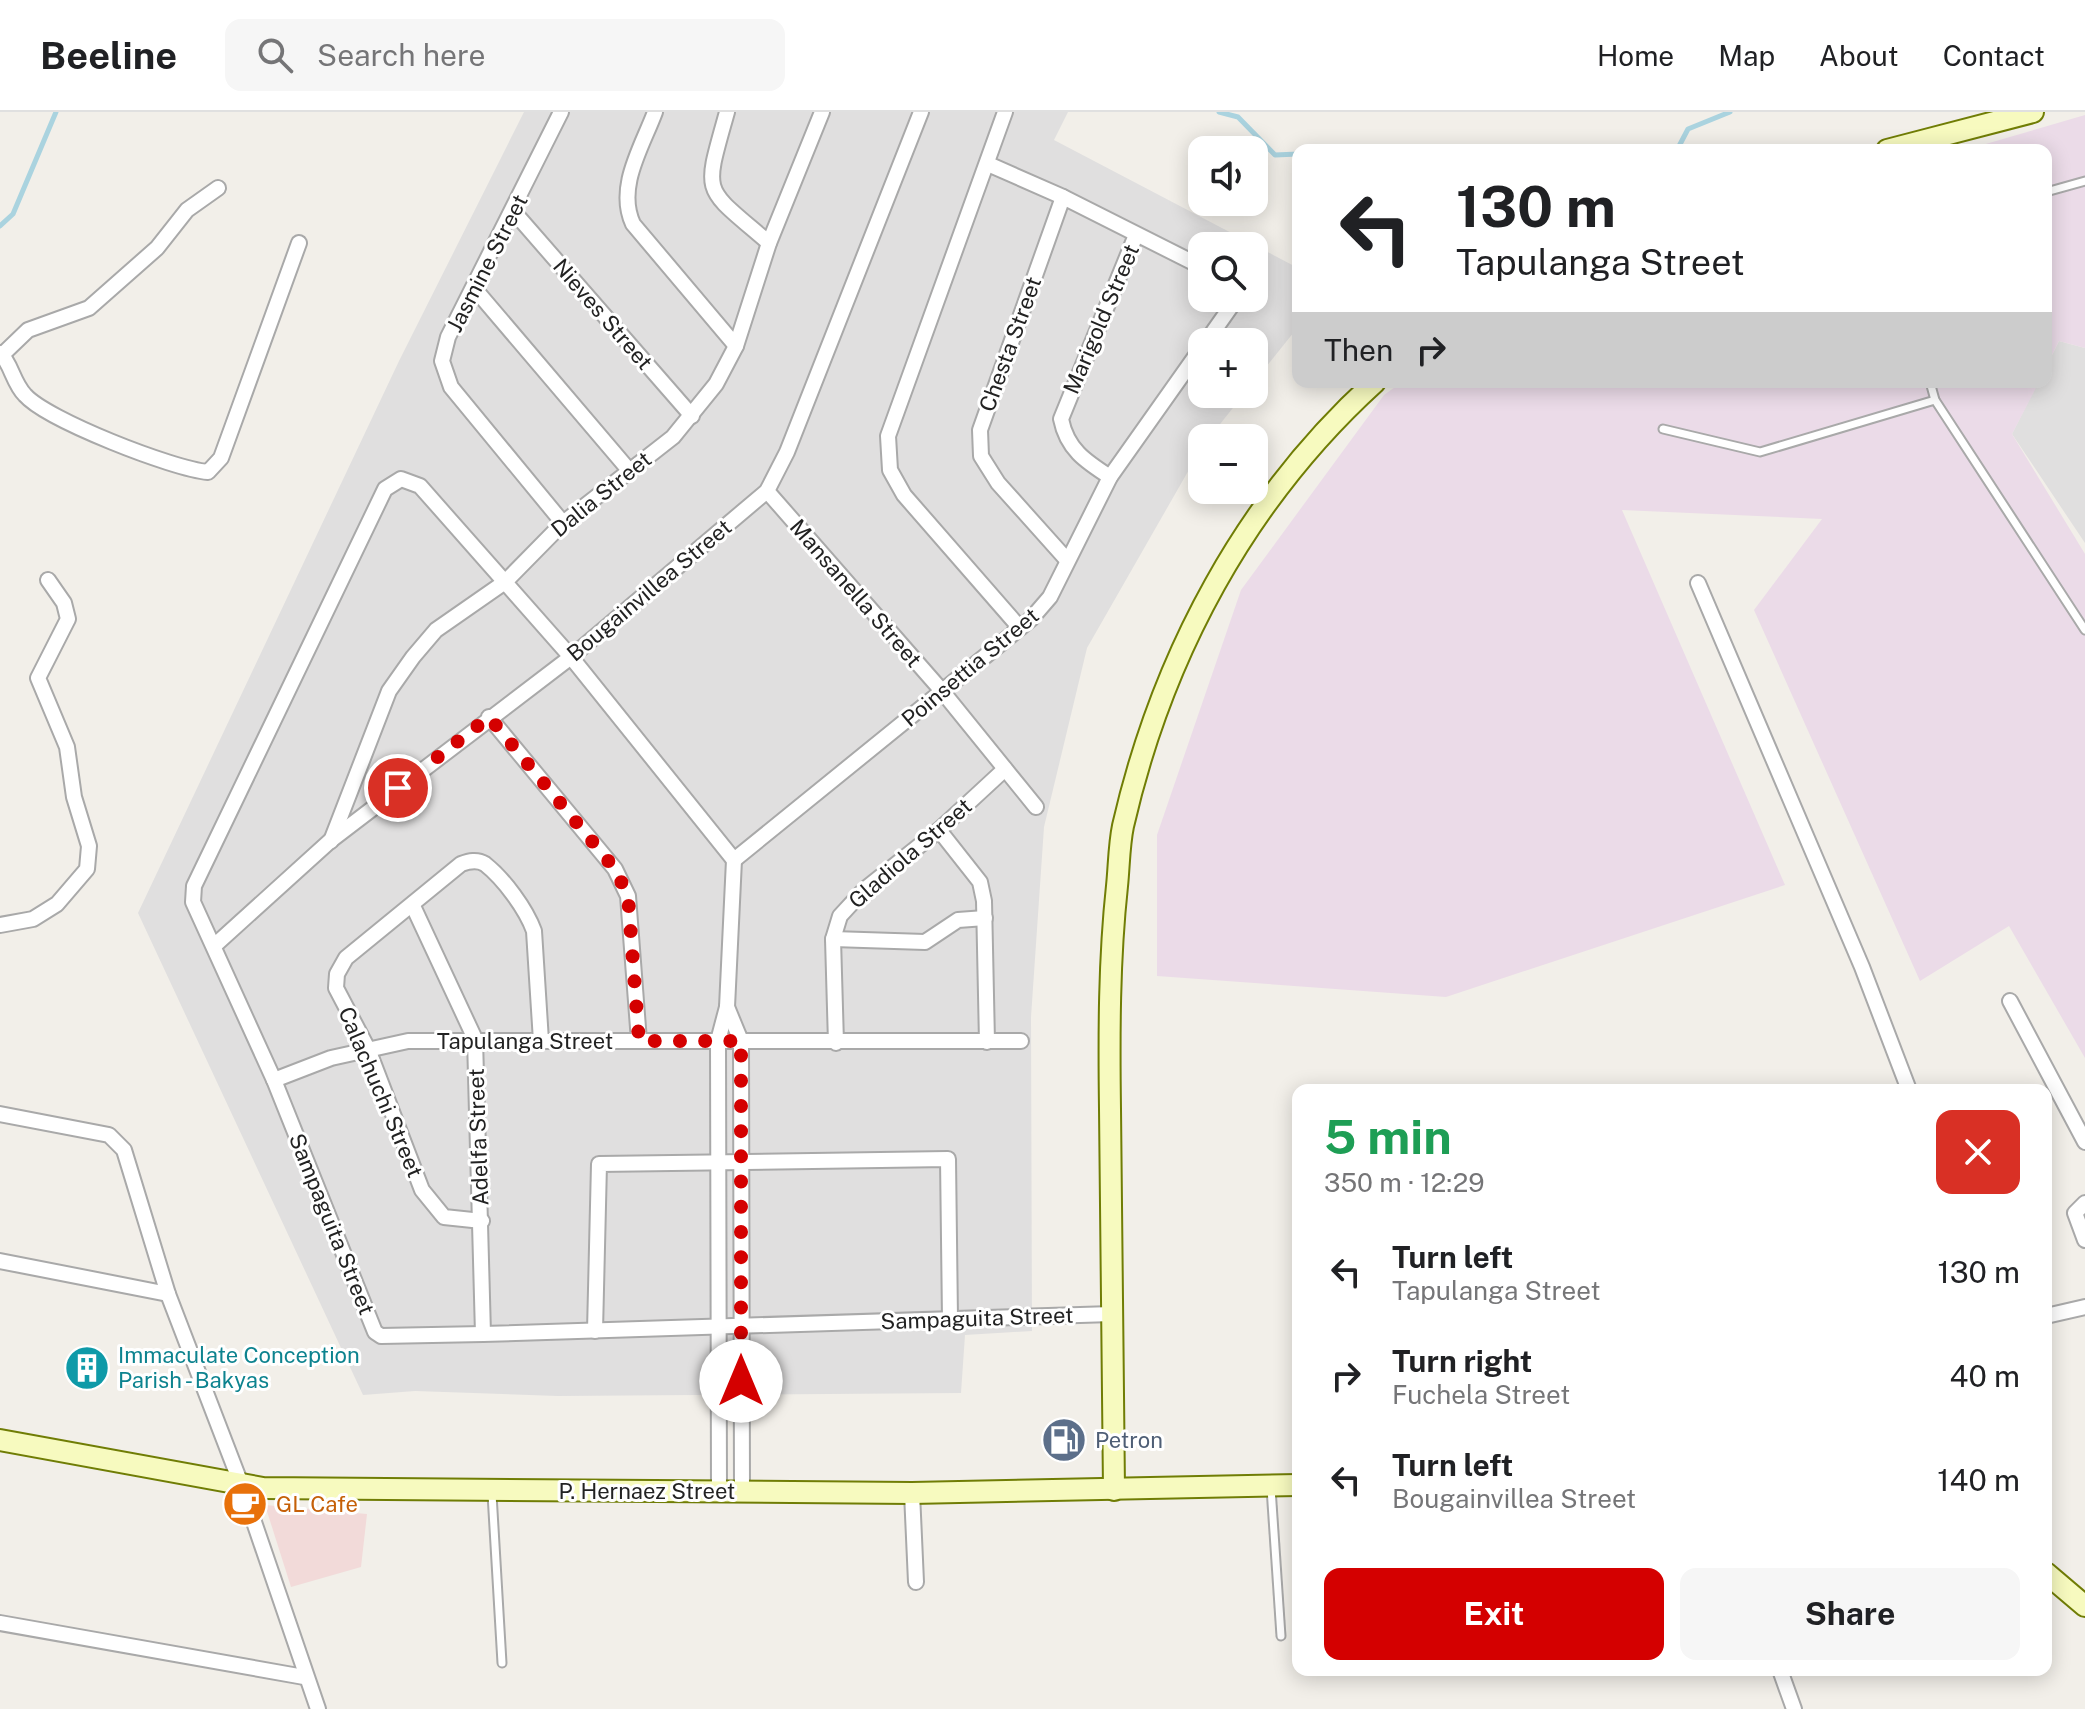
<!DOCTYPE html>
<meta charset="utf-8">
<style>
:root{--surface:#fff;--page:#f6f6f6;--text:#202124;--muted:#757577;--line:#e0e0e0;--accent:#d40000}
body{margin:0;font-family:"Public Sans",sans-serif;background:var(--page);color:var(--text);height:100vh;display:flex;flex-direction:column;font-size:30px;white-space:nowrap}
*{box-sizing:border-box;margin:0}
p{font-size:26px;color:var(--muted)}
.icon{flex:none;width:44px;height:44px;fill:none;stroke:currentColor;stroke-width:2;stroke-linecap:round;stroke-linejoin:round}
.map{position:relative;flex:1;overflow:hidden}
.panel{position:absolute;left:1292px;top:972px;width:760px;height:592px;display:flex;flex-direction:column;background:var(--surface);border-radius:16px;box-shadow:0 4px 20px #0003}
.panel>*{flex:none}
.banner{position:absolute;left:1292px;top:32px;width:760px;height:244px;border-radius:16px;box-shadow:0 4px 20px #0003;background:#fff;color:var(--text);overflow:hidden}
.buttons{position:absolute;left:1188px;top:24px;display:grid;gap:16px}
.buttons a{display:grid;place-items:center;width:80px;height:80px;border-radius:16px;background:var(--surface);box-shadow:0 4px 20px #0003;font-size:40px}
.pin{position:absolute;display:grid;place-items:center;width:68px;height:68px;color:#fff;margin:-34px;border:4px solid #fff;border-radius:50%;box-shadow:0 2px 8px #0007}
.me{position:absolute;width:88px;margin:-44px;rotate:0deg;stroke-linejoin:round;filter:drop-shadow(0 0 6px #0008)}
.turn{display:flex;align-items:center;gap:28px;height:168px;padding:0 32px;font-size:36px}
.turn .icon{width:104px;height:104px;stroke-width:2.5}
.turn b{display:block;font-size:56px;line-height:68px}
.then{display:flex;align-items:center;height:76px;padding:0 32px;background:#0003;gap:16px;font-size:30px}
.round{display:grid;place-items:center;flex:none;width:84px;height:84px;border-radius:16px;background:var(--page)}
.headline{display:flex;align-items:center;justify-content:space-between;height:136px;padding:0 32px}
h1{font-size:48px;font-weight:700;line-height:60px;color:#1e9e55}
.action{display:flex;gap:16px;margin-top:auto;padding:16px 32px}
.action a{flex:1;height:92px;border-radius:16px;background:var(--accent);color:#fff;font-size:32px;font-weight:700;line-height:92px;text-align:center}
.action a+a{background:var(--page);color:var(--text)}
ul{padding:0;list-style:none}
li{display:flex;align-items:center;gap:24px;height:104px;padding:0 32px}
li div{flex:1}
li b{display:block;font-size:30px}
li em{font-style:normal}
header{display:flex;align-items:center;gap:48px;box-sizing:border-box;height:112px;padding:0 40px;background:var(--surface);border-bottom:2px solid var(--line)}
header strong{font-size:38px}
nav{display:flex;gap:44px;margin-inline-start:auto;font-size:28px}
.search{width:560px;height:72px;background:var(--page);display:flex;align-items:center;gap:20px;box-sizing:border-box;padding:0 28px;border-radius:16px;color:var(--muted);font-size:30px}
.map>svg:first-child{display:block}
.residential{fill:#e0dfdf;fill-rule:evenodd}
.commercial{fill:#f2dad9}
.industrial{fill:#ebdbe8}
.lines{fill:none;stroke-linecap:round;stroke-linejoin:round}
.stream{stroke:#aad3df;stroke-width:5}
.lane-casing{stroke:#a9a9a9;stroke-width:11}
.street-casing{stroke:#a9a9a9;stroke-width:18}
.secondary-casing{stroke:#707d05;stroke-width:24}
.lane{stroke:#fff;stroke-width:7}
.street{stroke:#fff;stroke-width:14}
.secondary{stroke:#f7fabf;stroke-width:20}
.route{stroke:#d40000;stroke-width:14;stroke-dasharray:0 25.2}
.labels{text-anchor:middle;stroke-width:6;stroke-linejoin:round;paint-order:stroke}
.street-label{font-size:22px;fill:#222;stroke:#fff}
.culture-label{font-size:22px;fill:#0d838f;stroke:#fff;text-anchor:start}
.service-label{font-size:22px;fill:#4e5e75;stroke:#fff;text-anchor:start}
.food-label{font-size:22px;fill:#c56008;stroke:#fff;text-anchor:start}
</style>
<header>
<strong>Beeline</strong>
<div class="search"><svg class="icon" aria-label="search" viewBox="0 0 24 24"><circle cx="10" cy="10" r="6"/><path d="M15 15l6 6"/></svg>Search here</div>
<nav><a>Home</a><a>Map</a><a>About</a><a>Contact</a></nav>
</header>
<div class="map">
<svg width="2085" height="1597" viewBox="0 0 2085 1597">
<rect width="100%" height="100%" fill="#f2efe9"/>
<g class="residential">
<path d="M524,0H1068L1054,28L1298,156V215L1254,270V230H1202V282H1244L1209,326H1202V335L1087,536L1044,715L1031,905L1032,1219L965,1223L961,1281L558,1284L415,1279L363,1283L138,801L399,249ZM1202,134H1254V186H1202Z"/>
<path d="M2059,229L2085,236V431L2012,322L2038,270H2046V255Z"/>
</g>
<path class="commercial" d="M265,1393L367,1402L361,1455L291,1475Z"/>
<g class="industrial">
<path d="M2085,3V236L2059,229L2046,255V38H1965Z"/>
<path d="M1402,270H2039L2012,322L2085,442V946L2009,814L1920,869L1754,498L1822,407L1622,398L1785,773L1446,885L1157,864V723L1241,478L1384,283Z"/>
</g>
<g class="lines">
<g class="stream">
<path d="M1219,0L1238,5L1275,43L1298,42"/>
<path d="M1677,38L1688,17L1730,0"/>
<path d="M0,114L13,102L56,0"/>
</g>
<g class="lane-casing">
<g id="lane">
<path d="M2046,80L2085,69"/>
<path d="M1930,270L1935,288L2085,518"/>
<path d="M1663,317L1760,340L1935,288"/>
<path d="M1271,1376L1281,1524"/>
<path d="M492,1382L502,1551"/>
</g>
</g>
<g class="street-casing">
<g id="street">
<path d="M561,0L448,225L442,249L451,275L563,411"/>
<path d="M655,0C642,35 616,75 633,112L736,234"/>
<path d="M727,0C703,86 702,73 769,131"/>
<path d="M1005,0L888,324L890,358L904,383L1020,516"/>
<path d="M988,52L1063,85L1202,155"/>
<path d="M1063,85L980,318L981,344L998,371L1067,448"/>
<path d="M514,100L692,304"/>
<path d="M474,176L628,357"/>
<path d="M1206,230L1237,186"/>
<path d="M0,241C11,251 13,271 25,283C47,308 173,357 208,360L221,346L299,131"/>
<path d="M3,242L28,218L89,196L157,136L187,98L218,76"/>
<path d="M1110,365C1085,349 1067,337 1061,307L1136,123"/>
<path d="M767,379L942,579L1036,695"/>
<path d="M1698,471L1862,855L1909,978"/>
<path d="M489,605L615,757L628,784L639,929"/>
<path d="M939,718L980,770L984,789L987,930"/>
<path d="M331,729L389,579L413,545L436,518L505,470L563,411L673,325L716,272L736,234L769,131L822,0"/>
<path d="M734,748L571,545L420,374L401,367L385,377L194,774L193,790L274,968L375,1220L381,1224L483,1222L1112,1202"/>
<path d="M734,748L1031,507L1050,485L1110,365L1202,235"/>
<path d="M413,794L475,927L483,1222"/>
<path d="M0,813L33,807L57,792L87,757L89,734L74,685L67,635L38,566L68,507L64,491L48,468"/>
<path d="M833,827L925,830L958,808L985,806"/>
<path d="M214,834L330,729L571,545L767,379L787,340L921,0"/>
<path d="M2010,889L2085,1030"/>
<path d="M727,895L741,929L742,1379"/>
<path d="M836,931L833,827L840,804L864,778L939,718L1005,657"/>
<path d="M274,968L331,946L408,929H1021"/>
<path d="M0,1002L109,1023L124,1038L168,1182L241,1372L318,1597"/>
<path d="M2085,1091L2075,1101L2085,1128"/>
<path d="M482,1109L444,1105L422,1078L368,937L336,876L337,862L346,846L461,752C469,749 477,747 485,752C504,767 526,797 534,819L541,929"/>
<path d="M0,1149L168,1182"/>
<path d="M2046,1204L2085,1195"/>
<path d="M595,1219L599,1052L948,1047L950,1207"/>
<path d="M719,1379L718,929L727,895L734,748"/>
<path d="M912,1381L916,1470"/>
<path d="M0,1511L304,1565"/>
<path d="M1780,1558L1794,1597"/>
</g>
</g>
<g class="secondary-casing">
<g id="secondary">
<path d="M1887,38L2033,0"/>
<path d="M0,1328L263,1376L912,1381L1298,1373"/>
<path d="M1114,1378C1113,1251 1111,1124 1110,997C1109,923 1109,848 1117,774C1119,755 1119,733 1123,714C1162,544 1245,388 1375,270"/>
<path d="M2046,1461L2085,1494"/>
</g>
</g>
<use href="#lane" class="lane"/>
<use href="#street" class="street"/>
<use href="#secondary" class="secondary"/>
</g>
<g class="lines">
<path class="route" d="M398,676L489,605L615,757L628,784L639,929H741V1269"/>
</g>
<defs>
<g id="building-disc" transform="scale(2.3)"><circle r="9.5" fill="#0f9aa8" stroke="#fff"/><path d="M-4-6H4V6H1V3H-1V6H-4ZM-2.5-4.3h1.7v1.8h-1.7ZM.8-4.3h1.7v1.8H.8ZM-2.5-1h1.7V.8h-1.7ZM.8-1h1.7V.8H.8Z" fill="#fff"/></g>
<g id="fuel-disc" transform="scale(2.3)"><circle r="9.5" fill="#5c6f8a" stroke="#fff"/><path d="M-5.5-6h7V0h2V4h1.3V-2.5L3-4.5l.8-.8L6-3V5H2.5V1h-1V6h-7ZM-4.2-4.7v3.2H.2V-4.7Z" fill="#fff"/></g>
<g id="cafe-disc" transform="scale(2.3)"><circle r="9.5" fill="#e8710a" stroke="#fff"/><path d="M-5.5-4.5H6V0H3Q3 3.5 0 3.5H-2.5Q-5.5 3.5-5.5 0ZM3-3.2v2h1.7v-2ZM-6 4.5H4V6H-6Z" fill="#fff"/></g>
</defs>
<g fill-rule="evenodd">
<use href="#building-disc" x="87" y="1256"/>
<use href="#fuel-disc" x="1064" y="1328"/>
<use href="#cafe-disc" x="245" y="1392"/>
</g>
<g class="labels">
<g class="street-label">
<text transform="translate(487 151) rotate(-63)" y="8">Jasmine Street</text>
<text transform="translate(603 202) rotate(49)" y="8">Nieves Street</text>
<text transform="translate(1101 207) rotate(-67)" y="8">Marigold Street</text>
<text transform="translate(1010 232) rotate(-70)" y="8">Chesta Street</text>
<text transform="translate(601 382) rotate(-39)" y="8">Dalia Street</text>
<text transform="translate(649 478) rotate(-40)" y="8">Bougainvillea Street</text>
<text transform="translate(856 481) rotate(49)" y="8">Mansanella Street</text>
<text transform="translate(970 555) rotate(-40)" y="8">Poinsettia Street</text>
<text transform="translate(910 741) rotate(-41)" y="8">Gladiola Street</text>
<text x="525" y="937">Tapulanga Street</text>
<text transform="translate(381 980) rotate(67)" y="8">Calachuchi Street</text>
<text transform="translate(478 1025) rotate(-92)" y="8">Adelfa Street</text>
<text transform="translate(332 1112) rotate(68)" y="8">Sampaguita Street</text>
<text transform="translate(977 1206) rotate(-2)" y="8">Sampaguita Street</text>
<text x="647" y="1387">P. Hernaez Street</text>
</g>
<g class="culture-label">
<text x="118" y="1251">Immaculate Conception<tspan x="118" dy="25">Parish - Bakyas</tspan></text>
</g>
<g class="service-label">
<text x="1095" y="1336">Petron</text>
</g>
<g class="food-label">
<text x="276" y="1400">GL Cafe</text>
</g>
</g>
</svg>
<div class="buttons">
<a><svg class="icon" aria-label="sound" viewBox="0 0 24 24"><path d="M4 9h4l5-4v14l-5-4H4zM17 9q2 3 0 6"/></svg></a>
<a><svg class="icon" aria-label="search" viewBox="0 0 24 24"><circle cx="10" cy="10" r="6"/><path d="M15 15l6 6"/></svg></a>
<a>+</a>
<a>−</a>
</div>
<div class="pin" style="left:398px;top:676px;background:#d93025"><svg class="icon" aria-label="arrive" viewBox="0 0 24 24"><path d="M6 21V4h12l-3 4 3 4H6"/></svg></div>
<svg class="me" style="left:741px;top:1269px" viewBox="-20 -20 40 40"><circle r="19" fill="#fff"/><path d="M0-13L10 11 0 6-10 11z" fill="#d40000"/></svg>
<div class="banner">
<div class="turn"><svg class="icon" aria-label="left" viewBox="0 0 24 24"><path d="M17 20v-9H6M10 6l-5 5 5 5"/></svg><div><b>130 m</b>Tapulanga Street</div></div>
<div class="then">Then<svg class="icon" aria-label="right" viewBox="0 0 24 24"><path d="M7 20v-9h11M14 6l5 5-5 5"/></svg></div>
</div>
<section class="panel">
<div class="headline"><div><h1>5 min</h1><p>350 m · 12:29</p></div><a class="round" style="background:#d93025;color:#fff"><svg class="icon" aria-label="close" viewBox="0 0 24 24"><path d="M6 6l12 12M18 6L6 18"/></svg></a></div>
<ul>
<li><svg class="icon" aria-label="left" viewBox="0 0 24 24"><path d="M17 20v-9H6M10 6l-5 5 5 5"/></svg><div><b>Turn left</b><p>Tapulanga Street</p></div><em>130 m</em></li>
<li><svg class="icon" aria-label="right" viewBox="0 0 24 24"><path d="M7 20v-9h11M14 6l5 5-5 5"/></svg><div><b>Turn right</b><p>Fuchela Street</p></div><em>40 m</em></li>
<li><svg class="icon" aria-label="left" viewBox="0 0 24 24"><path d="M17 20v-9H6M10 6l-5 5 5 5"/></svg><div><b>Turn left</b><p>Bougainvillea Street</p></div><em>140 m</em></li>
</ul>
<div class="action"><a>Exit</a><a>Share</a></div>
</section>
</div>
